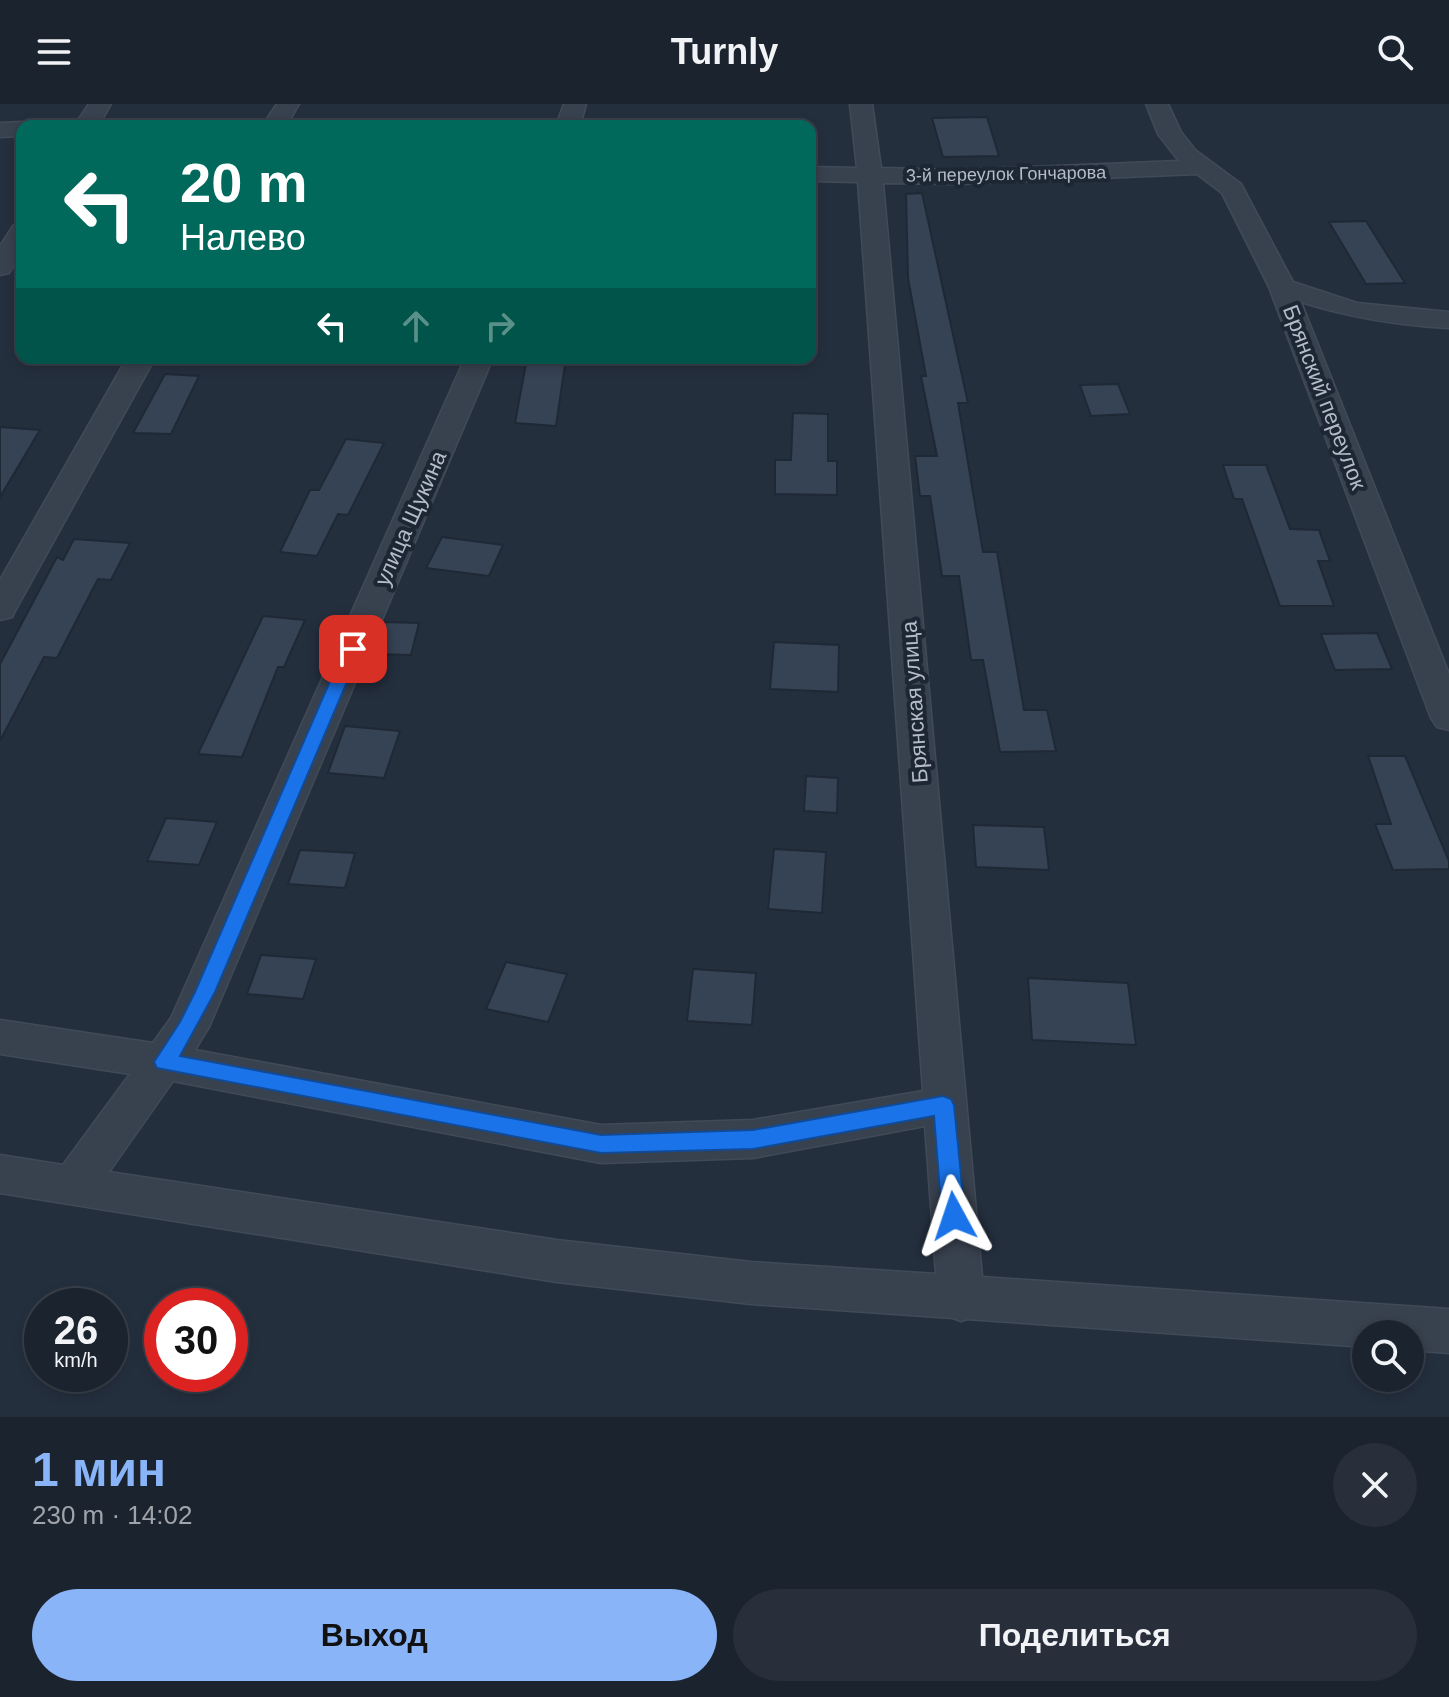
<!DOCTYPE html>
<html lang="ru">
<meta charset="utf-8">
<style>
:root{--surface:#1b232e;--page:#282f3a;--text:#f1f3f6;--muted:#a0a4aa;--line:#39404a;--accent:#8ab4f8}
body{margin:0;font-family:Arial,sans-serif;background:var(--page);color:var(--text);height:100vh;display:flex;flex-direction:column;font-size:30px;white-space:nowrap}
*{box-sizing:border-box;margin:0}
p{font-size:26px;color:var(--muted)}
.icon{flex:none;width:44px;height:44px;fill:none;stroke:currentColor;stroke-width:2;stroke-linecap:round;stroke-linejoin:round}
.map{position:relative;height:1313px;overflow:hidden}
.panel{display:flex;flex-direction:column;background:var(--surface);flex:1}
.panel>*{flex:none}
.banner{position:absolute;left:16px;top:16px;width:800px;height:244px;border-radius:16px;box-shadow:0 4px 12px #0003,0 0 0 2px var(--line);background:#00695c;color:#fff;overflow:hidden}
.tools{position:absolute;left:1352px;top:1216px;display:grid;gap:16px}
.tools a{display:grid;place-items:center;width:72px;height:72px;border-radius:50%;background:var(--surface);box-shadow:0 4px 12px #0003,0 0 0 2px var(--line);font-size:40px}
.speed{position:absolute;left:24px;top:1184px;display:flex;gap:16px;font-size:40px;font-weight:700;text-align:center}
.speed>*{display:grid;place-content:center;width:104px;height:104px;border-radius:50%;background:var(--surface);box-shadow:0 4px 12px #0003,0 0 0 2px var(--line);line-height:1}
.speed small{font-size:20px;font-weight:400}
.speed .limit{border:12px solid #d22;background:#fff;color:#111}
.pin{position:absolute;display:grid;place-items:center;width:68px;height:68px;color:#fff;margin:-34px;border-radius:16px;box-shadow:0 4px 12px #0006}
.me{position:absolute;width:88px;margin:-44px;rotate:355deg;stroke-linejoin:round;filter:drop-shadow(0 0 6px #0008)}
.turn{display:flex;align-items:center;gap:28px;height:168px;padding:0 32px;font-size:36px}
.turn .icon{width:104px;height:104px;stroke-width:2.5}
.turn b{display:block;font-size:56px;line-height:68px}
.lanes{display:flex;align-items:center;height:76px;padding:0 32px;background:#0003;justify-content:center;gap:40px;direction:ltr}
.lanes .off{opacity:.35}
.round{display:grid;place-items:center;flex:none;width:84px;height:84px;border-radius:42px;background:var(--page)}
.headline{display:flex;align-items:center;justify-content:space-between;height:136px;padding:0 32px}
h1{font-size:48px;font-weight:700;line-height:60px;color:var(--accent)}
.cta{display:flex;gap:16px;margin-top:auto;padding:16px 32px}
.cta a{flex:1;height:92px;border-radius:48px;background:var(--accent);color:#111;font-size:32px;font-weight:700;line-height:92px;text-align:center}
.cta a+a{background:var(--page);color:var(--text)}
header{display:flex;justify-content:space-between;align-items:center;height:104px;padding:0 32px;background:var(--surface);font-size:36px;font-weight:700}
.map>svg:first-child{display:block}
.building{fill:#364354;stroke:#1f2835;stroke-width:2}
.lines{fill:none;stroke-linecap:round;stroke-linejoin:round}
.minor-casing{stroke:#414a57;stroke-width:3}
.minor{fill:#38414e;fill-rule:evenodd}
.route{fill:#1a73e8;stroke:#114b97;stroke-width:2}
.labels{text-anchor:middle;stroke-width:8;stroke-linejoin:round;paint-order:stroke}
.far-street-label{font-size:18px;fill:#b4bcc9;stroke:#1d2633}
.street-label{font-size:22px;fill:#b4bcc9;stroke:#1d2633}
</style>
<header><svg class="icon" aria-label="menu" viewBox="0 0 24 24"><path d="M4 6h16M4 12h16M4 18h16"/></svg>Turnly<svg class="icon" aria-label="search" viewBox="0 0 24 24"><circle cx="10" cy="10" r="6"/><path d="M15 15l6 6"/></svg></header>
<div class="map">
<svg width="1449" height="1313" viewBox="0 0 1449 1313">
<rect width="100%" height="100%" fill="#242f3e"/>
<g class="building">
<path d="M987,13L999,52L943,53L932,14Z"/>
<path d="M922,89L968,299H958L983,448H997L1024,606H1047L1056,647L1000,648L983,556H971L959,472H942L930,392H920L915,352H937L921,272H926L908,174L906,90Z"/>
<path d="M1366,117L1405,179L1366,180L1329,118Z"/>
<path d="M527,254H566L556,322L515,319Z"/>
<path d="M165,270L199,272L171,330L133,329Z"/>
<path d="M1118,280L1130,310L1091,312L1080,281Z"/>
<path d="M793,309L828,310V357H837V391L775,390V356H791Z"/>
<path d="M0,323L40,326L0,393Z"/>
<path d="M346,335L384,339L348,411L338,410L317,452L280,448L310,386H319Z"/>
<path d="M1223,361H1266L1290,425L1319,426L1330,457H1318L1334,502H1280L1242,395H1234Z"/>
<path d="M442,433L503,441L489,472L426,464Z"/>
<path d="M74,435L130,439L111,476L98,475L57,554L44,553L0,637V560L57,453L63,456Z"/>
<path d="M263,512L305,516L284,563H278L242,653L198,650Z"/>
<path d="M384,518L419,519L411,551L374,550Z"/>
<path d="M1377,529L1392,565L1335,566L1321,530Z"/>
<path d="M774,538L839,541L838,588L770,585Z"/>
<path d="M345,622L400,627L384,674L328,669Z"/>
<path d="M1368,652H1405L1449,757V765L1393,766L1375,720H1391Z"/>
<path d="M806,672L838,674L837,709L804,707Z"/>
<path d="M166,714L217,718L199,761L147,757Z"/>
<path d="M973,721L1044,723L1049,766L976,763Z"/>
<path d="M774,745L826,748L822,809L768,805Z"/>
<path d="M300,746L355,749L345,784L288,780Z"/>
<path d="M261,851L316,855L303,895L247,890Z"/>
<path d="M506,858L567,870L548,918L486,905Z"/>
<path d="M693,865L756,869L752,921L687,917Z"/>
<path d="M1028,874L1128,879L1136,941L1032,936Z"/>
</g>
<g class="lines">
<g class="minor-casing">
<g id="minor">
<path d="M89,0H111L98,22H74Z"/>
<path d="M277,0H299L286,22H262Z"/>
<path d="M564,0H586L580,22H556Z"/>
<path d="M850,0H872L881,64L959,66L1179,57L1158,30L1146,0H1168L1181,28L1195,46L1241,80L1293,178L1357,199L1449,208V224C1397,221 1351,214 1301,198L1449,570V626L1437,623L1431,614L1269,183L1222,89L1197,70L959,80L883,79L982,1173L1449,1205V1249L1410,1246V1230H1366V1243L967,1215L961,1217L953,1214L751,1200L557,1178L0,1089V1051L63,1061L130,970L0,950V916L153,939L171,914L465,254H493L209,923L195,946L601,1021L753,1016L923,987L858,78L810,77V63L857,64ZM173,977L601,1059L753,1054L925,1022L936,1170L751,1158L557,1136L109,1068Z"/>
<path d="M22,18L32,22H22V32L0,33V19Z"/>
<path d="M22,119V148L9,169L0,171V142L13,122Z"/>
<path d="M127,254H155L16,505L12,513L0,516V476Z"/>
</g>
</g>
<use href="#minor" class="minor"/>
</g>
<path class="route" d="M353,539L361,545L215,888L180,952L601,1031L753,1026L943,992L951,995L954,1001L965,1112L962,1119L954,1122L946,1119L942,1112L934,1012L753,1045L601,1049L157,964L154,958L180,918L195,888L344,545Z"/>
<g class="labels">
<g class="far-street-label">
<text transform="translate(1006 70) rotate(-1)" y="6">3-й переулок Гончарова</text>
</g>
<g class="street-label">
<text transform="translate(1325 293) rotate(69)" y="8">Брянский переулок</text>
<text transform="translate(410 414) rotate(-66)" y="8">улица Щукина</text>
<text transform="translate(914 598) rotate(-94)" y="8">Брянская улица</text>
</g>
</g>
</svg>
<div class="tools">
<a><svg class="icon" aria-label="search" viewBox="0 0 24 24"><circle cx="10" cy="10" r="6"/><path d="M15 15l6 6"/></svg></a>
</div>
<div class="speed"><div>26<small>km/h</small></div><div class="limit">30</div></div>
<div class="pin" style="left:353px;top:545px;background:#d93025"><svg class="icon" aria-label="arrive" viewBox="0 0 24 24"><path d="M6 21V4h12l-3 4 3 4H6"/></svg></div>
<svg class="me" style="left:954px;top:1112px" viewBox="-20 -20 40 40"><path d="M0-17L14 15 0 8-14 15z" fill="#1a73e8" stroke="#fff" stroke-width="4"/></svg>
<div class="banner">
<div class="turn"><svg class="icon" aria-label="left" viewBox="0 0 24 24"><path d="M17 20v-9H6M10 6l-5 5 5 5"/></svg><div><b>20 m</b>Налево</div></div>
<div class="lanes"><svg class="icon" aria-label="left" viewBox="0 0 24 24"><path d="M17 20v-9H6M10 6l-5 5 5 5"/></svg><svg class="icon off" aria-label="ahead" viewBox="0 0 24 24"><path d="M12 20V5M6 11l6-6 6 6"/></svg><svg class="icon off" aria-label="right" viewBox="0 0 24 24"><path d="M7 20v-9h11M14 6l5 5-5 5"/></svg></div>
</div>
</div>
<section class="panel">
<div class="headline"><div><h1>1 мин</h1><p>230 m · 14:02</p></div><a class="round"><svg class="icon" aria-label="close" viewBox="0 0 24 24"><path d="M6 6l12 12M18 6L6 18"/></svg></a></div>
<div class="cta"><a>Выход</a><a>Поделиться</a></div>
</section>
